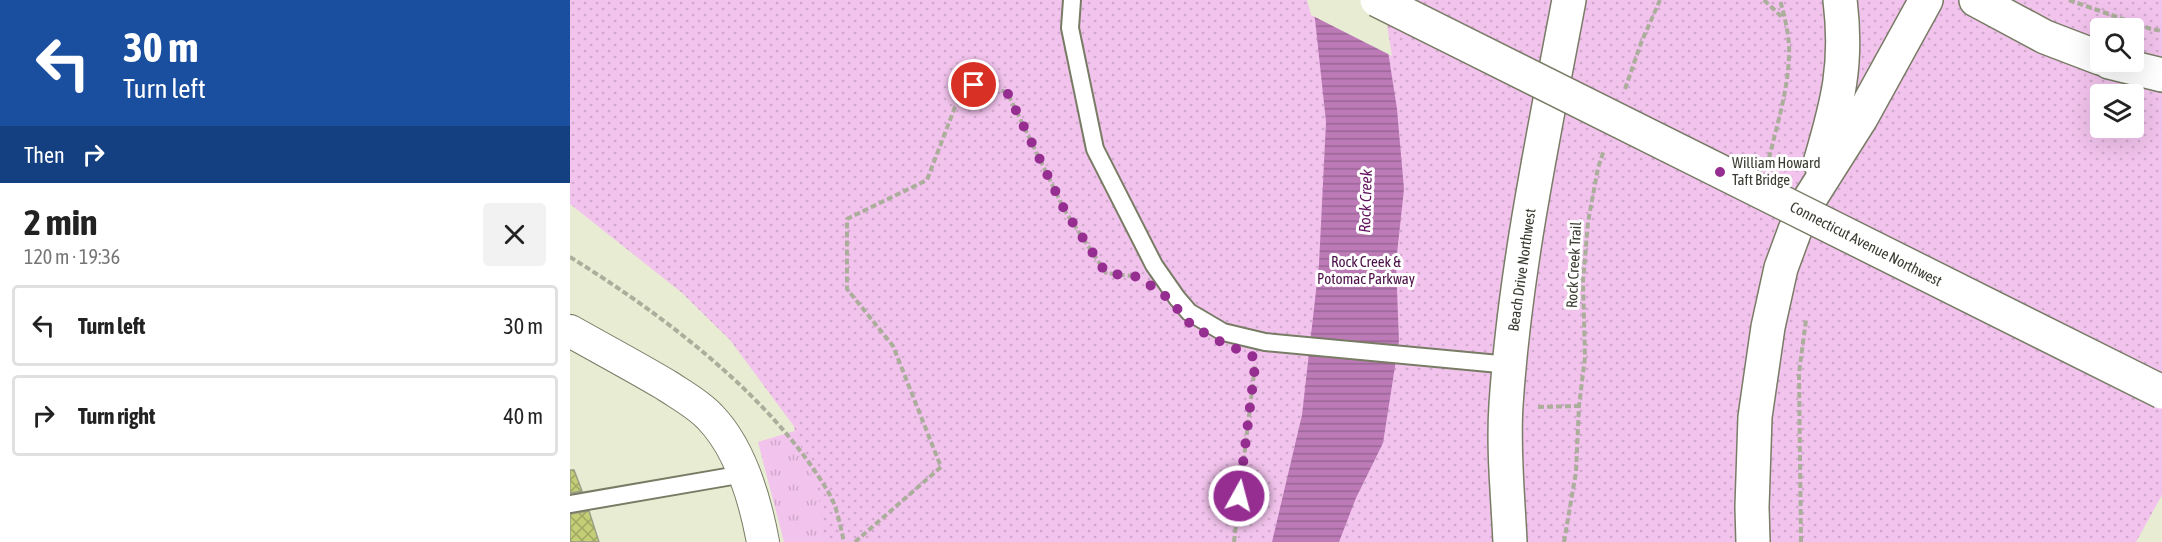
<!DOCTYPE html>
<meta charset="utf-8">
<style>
:root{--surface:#fff;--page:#f2f2f2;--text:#222;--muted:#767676;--line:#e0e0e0}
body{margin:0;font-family:"Asap Condensed",sans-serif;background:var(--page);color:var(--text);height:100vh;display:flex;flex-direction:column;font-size:22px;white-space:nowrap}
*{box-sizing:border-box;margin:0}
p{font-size:20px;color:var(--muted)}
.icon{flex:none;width:33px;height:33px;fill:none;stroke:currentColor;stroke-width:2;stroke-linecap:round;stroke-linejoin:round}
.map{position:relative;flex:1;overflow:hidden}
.details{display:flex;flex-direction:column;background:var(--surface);width:570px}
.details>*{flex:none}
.guide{background:#1a4fa0;color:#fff;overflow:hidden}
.tools{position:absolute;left:1520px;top:18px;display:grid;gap:12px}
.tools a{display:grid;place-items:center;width:54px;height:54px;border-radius:6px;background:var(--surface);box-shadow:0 6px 24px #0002;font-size:30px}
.pin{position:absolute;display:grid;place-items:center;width:51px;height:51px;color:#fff;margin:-26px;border:3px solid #fff;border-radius:50%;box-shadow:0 2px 6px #0007}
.me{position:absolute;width:66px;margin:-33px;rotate:7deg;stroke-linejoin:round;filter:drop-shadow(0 0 4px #0008)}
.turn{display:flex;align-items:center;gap:21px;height:126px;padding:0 24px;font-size:27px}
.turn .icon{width:78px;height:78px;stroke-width:2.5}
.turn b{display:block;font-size:42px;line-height:51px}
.then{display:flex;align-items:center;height:57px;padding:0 24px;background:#0003;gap:12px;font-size:22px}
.round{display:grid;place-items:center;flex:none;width:63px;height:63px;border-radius:6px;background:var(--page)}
.head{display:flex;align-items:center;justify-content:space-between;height:102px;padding:0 24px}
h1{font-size:36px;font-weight:700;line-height:45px}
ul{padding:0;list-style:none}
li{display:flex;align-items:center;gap:18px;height:81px;margin:0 12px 9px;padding:0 12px;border:3px solid var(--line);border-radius:6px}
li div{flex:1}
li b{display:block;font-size:22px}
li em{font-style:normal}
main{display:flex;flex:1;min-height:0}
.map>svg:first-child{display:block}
.grass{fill:url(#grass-tufts)}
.park{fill:url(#park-dots);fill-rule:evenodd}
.water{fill:url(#water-rules)}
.pier{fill:#e8ecd3}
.building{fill:url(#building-cross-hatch);stroke:#9b9f87;stroke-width:1.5}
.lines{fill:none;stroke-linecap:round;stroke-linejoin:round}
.service-casing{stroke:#787c65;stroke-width:20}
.minor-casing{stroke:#787c65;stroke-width:34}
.tertiary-casing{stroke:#787c65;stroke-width:36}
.primary-casing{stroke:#787c65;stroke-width:36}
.path{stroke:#abae9b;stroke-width:4;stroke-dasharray:6 3;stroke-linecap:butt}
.service{stroke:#fff;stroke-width:16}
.minor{stroke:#fff;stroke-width:32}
.tertiary{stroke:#fff;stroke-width:33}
.primary{stroke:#fff;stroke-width:33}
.primary-bridge-casing{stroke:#787c65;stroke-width:36;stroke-linecap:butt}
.primary-bridge{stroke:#fff;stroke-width:33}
.route{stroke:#962e92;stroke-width:10;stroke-dasharray:0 18}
.poi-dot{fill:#962e92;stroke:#fff;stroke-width:2}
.labels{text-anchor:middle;stroke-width:6;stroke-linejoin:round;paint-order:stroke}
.poi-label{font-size:15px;fill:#393b31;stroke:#fff;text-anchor:start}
.street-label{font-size:15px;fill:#393b31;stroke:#fff}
.park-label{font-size:15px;fill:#4b0f48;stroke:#fff}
.water-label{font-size:16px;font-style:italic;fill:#641561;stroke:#fff}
</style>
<main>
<section class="details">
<div class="guide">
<div class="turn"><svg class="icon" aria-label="left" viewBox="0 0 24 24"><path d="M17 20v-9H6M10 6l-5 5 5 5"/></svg><div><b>30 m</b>Turn left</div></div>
<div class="then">Then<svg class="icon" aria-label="right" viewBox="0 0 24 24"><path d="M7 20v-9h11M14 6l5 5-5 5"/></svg></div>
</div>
<div class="head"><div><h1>2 min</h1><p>120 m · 19:36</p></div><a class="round"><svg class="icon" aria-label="close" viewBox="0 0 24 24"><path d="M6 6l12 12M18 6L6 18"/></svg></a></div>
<ul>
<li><svg class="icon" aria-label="left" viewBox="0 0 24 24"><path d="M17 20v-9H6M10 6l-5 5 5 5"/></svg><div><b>Turn left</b></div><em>30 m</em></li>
<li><svg class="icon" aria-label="right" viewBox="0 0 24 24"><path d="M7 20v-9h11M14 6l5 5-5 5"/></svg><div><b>Turn right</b></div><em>40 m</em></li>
</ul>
</section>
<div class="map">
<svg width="1592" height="542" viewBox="0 0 1592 542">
<defs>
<pattern id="grass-tufts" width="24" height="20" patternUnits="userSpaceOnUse" patternTransform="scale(1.5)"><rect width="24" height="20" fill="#f2c3ed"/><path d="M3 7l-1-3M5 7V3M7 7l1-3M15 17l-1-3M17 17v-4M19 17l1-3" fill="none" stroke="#d0a8cc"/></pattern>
<pattern id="park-dots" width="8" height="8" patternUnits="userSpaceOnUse" patternTransform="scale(1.5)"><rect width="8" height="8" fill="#f2c3ed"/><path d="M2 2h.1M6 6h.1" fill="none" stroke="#d0a8cc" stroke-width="1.8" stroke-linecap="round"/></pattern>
<pattern id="water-rules" width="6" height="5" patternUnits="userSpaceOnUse" patternTransform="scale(1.5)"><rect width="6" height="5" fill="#bc7bb7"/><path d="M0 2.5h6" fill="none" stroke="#9a6695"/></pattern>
<pattern id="building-cross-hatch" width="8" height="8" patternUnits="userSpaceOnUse" patternTransform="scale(1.5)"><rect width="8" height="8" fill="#c3ce76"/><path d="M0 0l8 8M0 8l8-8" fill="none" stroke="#9fa861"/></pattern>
</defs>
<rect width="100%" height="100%" fill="#e8ecd3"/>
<path class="grass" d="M231,429L382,542H214L188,442Z"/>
<path class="park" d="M0,0H1592V495L1566,542H253L249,495L223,425L160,340L111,292L0,204ZM1530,28H1563V62H1530ZM1530,94H1563V128H1530Z"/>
<path class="water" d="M740,0H810L827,109L834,189L826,263L829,341L813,443L786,498L769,542H702L732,415L749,264L756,122L745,19Z"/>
<path class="pier" d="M737,0H813L822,56L741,15Z"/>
<g class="building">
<path d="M0,470H4L12,491L0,493Z"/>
<path d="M19,511L29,542H0V514Z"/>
</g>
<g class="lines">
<g class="service-casing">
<g id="service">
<path d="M502,0L500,28L525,149L584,265L607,298L619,312L653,332L695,342L940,365"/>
<path d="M0,504L174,474"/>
</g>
</g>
<g class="minor-casing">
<path id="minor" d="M0,331C32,349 64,366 96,385C111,395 128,404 140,417C171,449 185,499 193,542"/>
</g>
<g class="tertiary-casing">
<g id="tertiary">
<path d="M1250,163C1268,102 1278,64 1270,0"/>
<path d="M1183,542L1182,507L1185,417L1198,327L1211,268L1225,230L1241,197L1291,118L1356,0"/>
</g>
</g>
<g class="primary-casing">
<g id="primary">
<path d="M1406,0L1475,37L1530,58"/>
<path d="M1539,62L1592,75"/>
<path d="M940,542C938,497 933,450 936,405C945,269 974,134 999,0"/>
</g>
</g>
<g class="path">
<path d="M1194,0L1213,18"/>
<path d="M1499,0L1581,29L1592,31"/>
<path d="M1055,89L1071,43L1090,0"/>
<path d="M1199,158C1207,125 1218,90 1219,56C1220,38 1215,18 1210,0"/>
<path d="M0,257C92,314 201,396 257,490C267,505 270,525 274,542"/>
<path d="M968,407L1009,406"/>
<path d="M285,542L371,467L323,346L277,289V219L357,180L385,107L404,85L437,92L495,211L536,273L562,276"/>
<path d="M664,542L685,365"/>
<path d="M994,542L1006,472L1009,406L1015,357L1013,282L1018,222L1028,168L1034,150"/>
<path d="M1231,542L1229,373L1236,320"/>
</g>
<use href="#service" class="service"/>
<use href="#minor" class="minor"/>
<use href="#tertiary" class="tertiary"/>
<use href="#primary" class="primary"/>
<g class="primary-bridge-casing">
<path id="primary-bridge" d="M807,0L1592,392"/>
</g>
<use href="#primary-bridge" class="primary-bridge"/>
</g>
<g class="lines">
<path class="route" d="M404,85L437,92L495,211L536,273L569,277L598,298L622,326L649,341L686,358L669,496"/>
</g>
<circle class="poi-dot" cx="1150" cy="172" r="6"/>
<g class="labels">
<g class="poi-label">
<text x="1162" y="168">William Howard<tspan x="1162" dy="17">Taft Bridge</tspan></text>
</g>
<g class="street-label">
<text transform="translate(1296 244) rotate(27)" y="5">Connecticut Avenue Northwest</text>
<text transform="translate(1004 265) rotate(-87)" y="5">Rock Creek Trail</text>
<text transform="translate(952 270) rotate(-82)" y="5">Beach Drive Northwest</text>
</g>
<g class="park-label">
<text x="796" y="267">Rock Creek &amp;<tspan x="796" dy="17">Potomac Parkway</tspan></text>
</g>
<g class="water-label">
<text transform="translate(795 201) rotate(-88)" y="6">Rock Creek</text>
</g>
</g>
</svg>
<div class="tools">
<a><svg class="icon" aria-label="search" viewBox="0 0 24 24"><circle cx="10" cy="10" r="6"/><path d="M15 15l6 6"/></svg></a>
<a><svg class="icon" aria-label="layers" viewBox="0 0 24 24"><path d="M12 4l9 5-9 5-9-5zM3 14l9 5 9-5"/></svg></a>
</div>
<div class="pin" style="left:404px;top:85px;background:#d93025"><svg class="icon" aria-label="arrive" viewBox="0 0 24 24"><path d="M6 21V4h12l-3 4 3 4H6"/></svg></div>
<svg class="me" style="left:669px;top:496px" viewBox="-20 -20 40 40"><circle r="17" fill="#962e92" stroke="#fff" stroke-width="3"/><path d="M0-11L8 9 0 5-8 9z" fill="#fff"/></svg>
</div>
</main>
